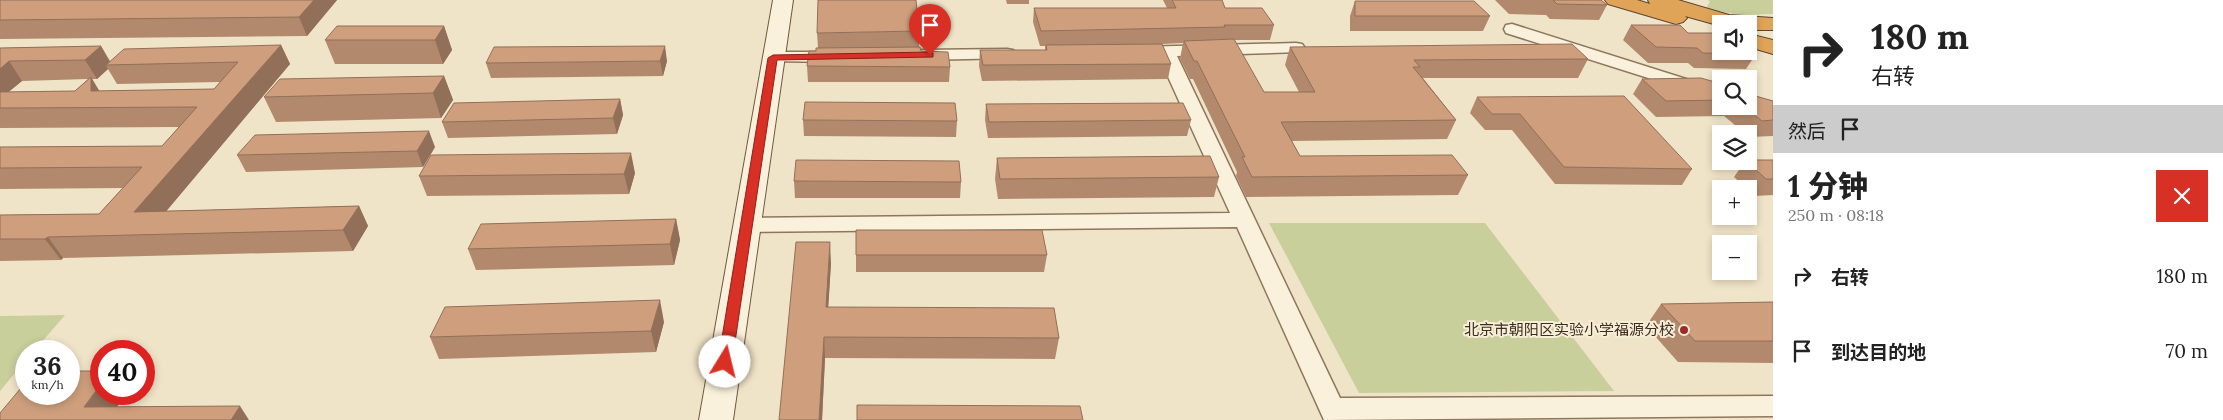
<!DOCTYPE html>
<html lang="zh">
<meta charset="utf-8">
<style>
:root{--surface:#fff;--page:#f2f2f2;--text:#222;--muted:#767676}
body{margin:0;font-family:Lora,"Noto Sans SC",serif;background:var(--page);color:var(--text);height:100vh;display:flex;flex-direction:column;font-size:19px;white-space:nowrap}
*{box-sizing:border-box;margin:0}
p{font-size:16px;color:var(--muted)}
.icon{flex:none;width:28px;height:28px;fill:none;stroke:currentColor;stroke-width:2;stroke-linecap:round;stroke-linejoin:round}
.map{position:relative;flex:1;overflow:hidden}
.details{display:flex;flex-direction:column;background:var(--surface);width:450px}
.details>*{flex:none}
.top-card{background:#fff;color:var(--text);overflow:hidden}
.controls{position:absolute;left:1712px;top:15px;display:grid;gap:10px}
.controls a{display:grid;place-items:center;width:45px;height:45px;border-radius:0px;background:var(--surface);box-shadow:0 2px 8px #0003;font-size:25px}
.speed{position:absolute;left:15px;top:340px;display:flex;gap:10px;font-size:25px;font-weight:700;text-align:center}
.speed>*{display:grid;place-content:center;width:65px;height:65px;border-radius:50%;background:var(--surface);box-shadow:0 2px 8px #0003;line-height:1}
.speed small{font-size:12px;font-weight:400}
.speed .limit{border:8px solid #d22;background:#fff;color:#111}
.pin{position:absolute;display:grid;place-items:center;width:42px;height:42px;color:#fff;margin:-51px -21px;border-radius:50% 50% 50% 0;rotate:-45deg;box-shadow:0 0 5px #0007}
.pin .icon{rotate:45deg}
.me{position:absolute;width:55px;margin:-28px;rotate:9deg;stroke-linejoin:round;filter:drop-shadow(0 0 4px #0008)}
.turn{display:flex;align-items:center;gap:18px;height:105px;padding:0 15px;font-size:22px}
.turn .icon{width:65px;height:65px;stroke-width:2.5}
.turn b{display:block;font-size:35px;line-height:42px}
.then{display:flex;align-items:center;height:48px;padding:0 15px;background:#0003;gap:10px;font-size:19px}
.round{display:grid;place-items:center;flex:none;width:52px;height:52px;border-radius:0px;background:var(--page)}
.head{display:flex;align-items:center;justify-content:space-between;height:85px;padding:0 15px}
h1{font-size:30px;font-weight:800;line-height:38px}
ul{padding:0;list-style:none}
li{display:flex;align-items:center;gap:15px;height:75px;padding:0 15px}
li div{flex:1}
li b{display:block;font-size:19px}
li em{font-style:normal}
main{display:flex;flex:1;min-height:0}
.map>svg:first-child{display:block}
.green{fill:#c9cf9b}
.lines{fill:none;stroke-linecap:round;stroke-linejoin:round}
.street-casing{stroke:#8d765c;stroke-width:3}
.secondary-casing{stroke:#6f573f;stroke-width:2}
.highway-casing{stroke:#5b4430;stroke-width:2}
.street{fill:#faf1dc;fill-rule:evenodd}
.secondary{fill:#faf1dc;fill-rule:evenodd}
.highway{fill:#e0a458;fill-rule:evenodd}
.wall{fill:#b2896c;fill-rule:evenodd}
.shaded-wall{fill:#916f58}
.building{fill:#cf9f7d;stroke:#916f58}
.route{fill:#d93025;stroke:#8d1f18}
.poi-dot{fill:#9e2a2b;stroke:#f7eed8;stroke-width:2}
.labels{text-anchor:middle;stroke-width:4;stroke-linejoin:round;paint-order:stroke}
.poi-label{font-size:15px;fill:#3d2e20;stroke:#f7eed8;text-anchor:end}
</style>
<main>
<div class="map">
<svg width="1773" height="420" viewBox="0 0 1773 420">
<rect width="100%" height="100%" fill="#f0e4c8"/>
<g class="green">
<path d="M1707,0H1773V14L1743,15L1706,9L1710,1Z"/>
<path d="M1269,223H1485L1614,391L1359,393Z"/>
<path d="M65,315L34,351H26V360L0,391V316Z"/>
</g>
<g class="lines">
<g class="street-casing">
<g id="street">
<path d="M1512,24L1721,90V101L1506,33L1504,29L1506,25Z"/>
<path d="M1296,43L1302,44L1305,48L1302,52L1177,56L1340,398L1773,396V416L1324,420L1237,227L746,232L738,230L735,225L738,220L746,218L1230,213L1159,57L1132,56L1129,52L1132,48L1138,47Z"/>
<path d="M1007,49L1013,50L1016,54L1013,58L921,60L915,59L912,55L915,51L921,50Z"/>
<path d="M773,52H838L844,53L847,57L844,61L838,62L767,61L764,57L767,53Z"/>
</g>
</g>
<g class="secondary-casing">
<path id="secondary" d="M773,0H793L733,420H699Z"/>
</g>
<g class="highway-casing">
<g id="highway">
<path d="M1605,0H1637L1650,4L1648,0H1678L1729,15L1773,18V30H1749V24H1721V26L1685,16L1687,18L1683,22L1676,24L1608,4Z"/>
<path d="M1749,34L1773,40V54L1749,47Z"/>
</g>
</g>
<use href="#street" class="street"/>
<use href="#secondary" class="secondary"/>
<use href="#highway" class="highway"/>
</g>
<g class="wall">
<path d="M0,0H337L307,36L0,39Z"/>
<path d="M1006,0H1029V4H1007Z"/>
<path d="M1163,0H1222L1225,8L1274,25L1270,40H1234L1264,92H1299L1285,65L1290,47L1588,59L1578,78H1423L1456,120L1447,139L1292,141L1300,156L1468,175L1458,195L1246,197L1236,176L1237,172L1193,79H1190L1180,59L1183,43L1162,44L1171,64L1168,79L982,81L979,66L980,50H1045V46H1040L1033,22L1034,8H1167Z"/>
<path d="M1495,0H1601L1607,5L1599,20L1550,19L1546,15L1509,14Z"/>
<path d="M1355,1L1490,16L1483,31H1350V16Z"/>
<path d="M1631,25L1688,33L1756,54L1746,69L1694,68L1688,63H1648L1623,40Z"/>
<path d="M444,26L452,50L443,64H335L325,40Z"/>
<path d="M919,31V47L921,51L950,67L949,82H808L807,66L818,48L817,33Z"/>
<path d="M281,45L290,64L166,211L359,206L368,226L353,251L63,258L61,260L0,261V215L99,214L123,188L0,189V147L162,146L179,127L0,128V48L101,46L110,61ZM108,69L117,84L220,82L214,89L99,91L92,79H97ZM88,79L75,91L8,92L22,81Z"/>
<path d="M667,61L663,76L491,78L486,63Z"/>
<path d="M444,76L453,100L441,118L276,122L264,97Z"/>
<path d="M1642,79L1721,87V106H1749L1752,95L1773,101V136L1750,137L1749,136V134H1746L1724,116L1656,117L1633,94Z"/>
<path d="M1477,97L1692,169L1682,185L1555,184L1512,130H1485L1470,113Z"/>
<path d="M620,99L623,115L617,134L448,138L442,122Z"/>
<path d="M986,104L1191,120L1187,136L988,138L985,120Z"/>
<path d="M803,120L957,121L956,137L804,136Z"/>
<path d="M435,147L423,167L246,172L237,155Z"/>
<path d="M997,158L1219,177L1214,197L998,199L995,179Z"/>
<path d="M1773,160V195L1754,196L1749,191V189H1747L1734,177L1745,161Z"/>
<path d="M635,173L629,194L427,196L419,176Z"/>
<path d="M794,181L961,182L960,198H795Z"/>
<path d="M676,219L680,240L674,265L476,270L468,249Z"/>
<path d="M856,255H1047L1044,272H856Z"/>
<path d="M831,263L828,307L1059,338L1055,359L825,358L822,420H779Z"/>
<path d="M1773,302V363L1678,362L1646,326L1661,304Z"/>
<path d="M664,322L656,352L439,359L430,337Z"/>
</g>
<g class="shaded-wall">
<path d="M314,0H337L307,36L299,17Z"/>
<path d="M444,26L452,50L443,64L435,40Z"/>
<path d="M281,45L290,64L148,233L134,212Z"/>
<path d="M101,46L111,64L106,65L108,69L97,79L85,60Z"/>
<path d="M665,46L667,61L663,76L660,61Z"/>
<path d="M9,61L22,81L0,99V69Z"/>
<path d="M444,76L453,100L441,118L433,93Z"/>
<path d="M91,77L103,97L91,91Z"/>
<path d="M620,99L623,115L617,134L613,118Z"/>
<path d="M429,131L435,147L423,167L417,151Z"/>
<path d="M631,153L635,173L629,194L624,174Z"/>
<path d="M359,206L368,226L353,251L343,230Z"/>
<path d="M676,219L680,240L674,265L670,244Z"/>
<path d="M48,237L63,258L61,260L45,239Z"/>
<path d="M830,242L831,263L827,329L826,307Z"/>
<path d="M660,300L664,322L656,352L651,331Z"/>
<path d="M824,337L825,358L822,420H819Z"/>
<path d="M101,384V394H127L107,420L84,407Z"/>
<path d="M240,406L249,420H231Z"/>
</g>
<g class="building">
<path d="M0,0H314L299,17L0,20Z"/>
<path d="M818,0H916L919,31L817,33Z"/>
<path d="M1172,0H1222L1225,8H1262L1274,25H1224L1225,27L1041,31L1034,8H1176Z"/>
<path d="M1553,0H1601L1607,5L1557,4Z"/>
<path d="M1355,1H1474L1490,16H1355Z"/>
<path d="M1631,25H1680L1688,33H1721V51H1749V48L1756,54L1703,53L1697,48L1656,47Z"/>
<path d="M337,26H444L435,40H325Z"/>
<path d="M1234,39L1264,92H1315L1290,47L1572,44L1588,59L1414,60L1420,67H1413L1456,120L1281,122L1300,156L1452,155L1468,175L1252,177L1242,157H1245L1197,61H1194L1184,41Z"/>
<path d="M1162,44L1171,64L983,65L980,50H1047L1046,45Z"/>
<path d="M281,45L134,212L359,206L343,230L48,237L45,239H0V215L99,214L142,167L0,168V147L162,146L197,107L0,108V92L75,91L91,77V91L214,89L238,62L106,65L124,49Z"/>
<path d="M101,46L85,60L9,61L0,69V48Z"/>
<path d="M665,46L660,61L486,63L494,47Z"/>
<path d="M920,47L921,51L948,52L950,67L807,66L809,51H816V48Z"/>
<path d="M444,76L433,93L264,97L280,79Z"/>
<path d="M1701,78L1715,82L1721,87V100L1666,101L1642,79Z"/>
<path d="M1749,91L1750,92L1752,95L1773,101V120L1762,121L1743,106H1749Z"/>
<path d="M1624,96L1692,169L1564,167L1520,114H1492L1477,97Z"/>
<path d="M620,99L613,118L442,122L454,103Z"/>
<path d="M805,102L955,103L957,121L803,120Z"/>
<path d="M1183,103L1191,120L989,122L986,104Z"/>
<path d="M429,131L417,151L237,155L255,135Z"/>
<path d="M631,153L624,174L419,176L431,155Z"/>
<path d="M1210,156L1219,177L1000,179L997,158Z"/>
<path d="M796,160L959,161L961,182L794,181Z"/>
<path d="M1749,160H1773V179H1766L1746,161H1749Z"/>
<path d="M676,219L670,244L468,249L481,224Z"/>
<path d="M856,230H1042L1047,255H856Z"/>
<path d="M796,242H830L826,307L1054,308L1059,338L824,337L819,420H779Z"/>
<path d="M660,300L651,331L430,337L445,307Z"/>
<path d="M1773,302V341H1695L1661,304Z"/>
<path d="M69,371H101V384L84,407L240,406L231,420H0V413L26,382V394H69Z"/>
<path d="M857,405L1080,406L1083,420H857Z"/>
</g>
<path class="route" d="M930,52L933,53V57L777,60L732,362L730,365H720L718,362L768,58L773,55Z"/>
<circle class="poi-dot" cx="1684" cy="330" r="5"/>
<g class="labels">
<g class="poi-label">
<text x="1674" y="335">北京市朝阳区实验小学福源分校</text>
</g>
</g>
</svg>
<div class="controls">
<a><svg class="icon" aria-label="sound" viewBox="0 0 24 24"><path d="M4 9h4l5-4v14l-5-4H4zM17 9q2 3 0 6"/></svg></a>
<a><svg class="icon" aria-label="search" viewBox="0 0 24 24"><circle cx="10" cy="10" r="6"/><path d="M15 15l6 6"/></svg></a>
<a><svg class="icon" aria-label="layers" viewBox="0 0 24 24"><path d="M12 4l9 5-9 5-9-5zM3 14l9 5 9-5"/></svg></a>
<a>+</a>
<a>−</a>
</div>
<div class="speed"><div>36<small>km/h</small></div><div class="limit">40</div></div>
<div class="pin" style="left:930px;top:55px;background:#d93025"><svg class="icon" aria-label="arrive" viewBox="0 0 24 24"><path d="M6 21V4h12l-3 4 3 4H6"/></svg></div>
<svg class="me" style="left:725px;top:362px" viewBox="-20 -20 40 40"><circle r="19" fill="#fff"/><path d="M0-13L10 11 0 6-10 11z" fill="#d93025"/></svg>
</div>
<section class="details">
<div class="top-card">
<div class="turn"><svg class="icon" aria-label="right" viewBox="0 0 24 24"><path d="M7 20v-9h11M14 6l5 5-5 5"/></svg><div><b>180 m</b>右转</div></div>
<div class="then">然后<svg class="icon" aria-label="arrive" viewBox="0 0 24 24"><path d="M6 21V4h12l-3 4 3 4H6"/></svg></div>
</div>
<div class="head"><div><h1>1 分钟</h1><p>250 m · 08:18</p></div><a class="round" style="background:#d93025;color:#fff"><svg class="icon" aria-label="close" viewBox="0 0 24 24"><path d="M6 6l12 12M18 6L6 18"/></svg></a></div>
<ul>
<li><svg class="icon" aria-label="right" viewBox="0 0 24 24"><path d="M7 20v-9h11M14 6l5 5-5 5"/></svg><div><b>右转</b></div><em>180 m</em></li>
<li><svg class="icon" aria-label="arrive" viewBox="0 0 24 24"><path d="M6 21V4h12l-3 4 3 4H6"/></svg><div><b>到达目的地</b></div><em>70 m</em></li>
</ul>
</section>
</main>
